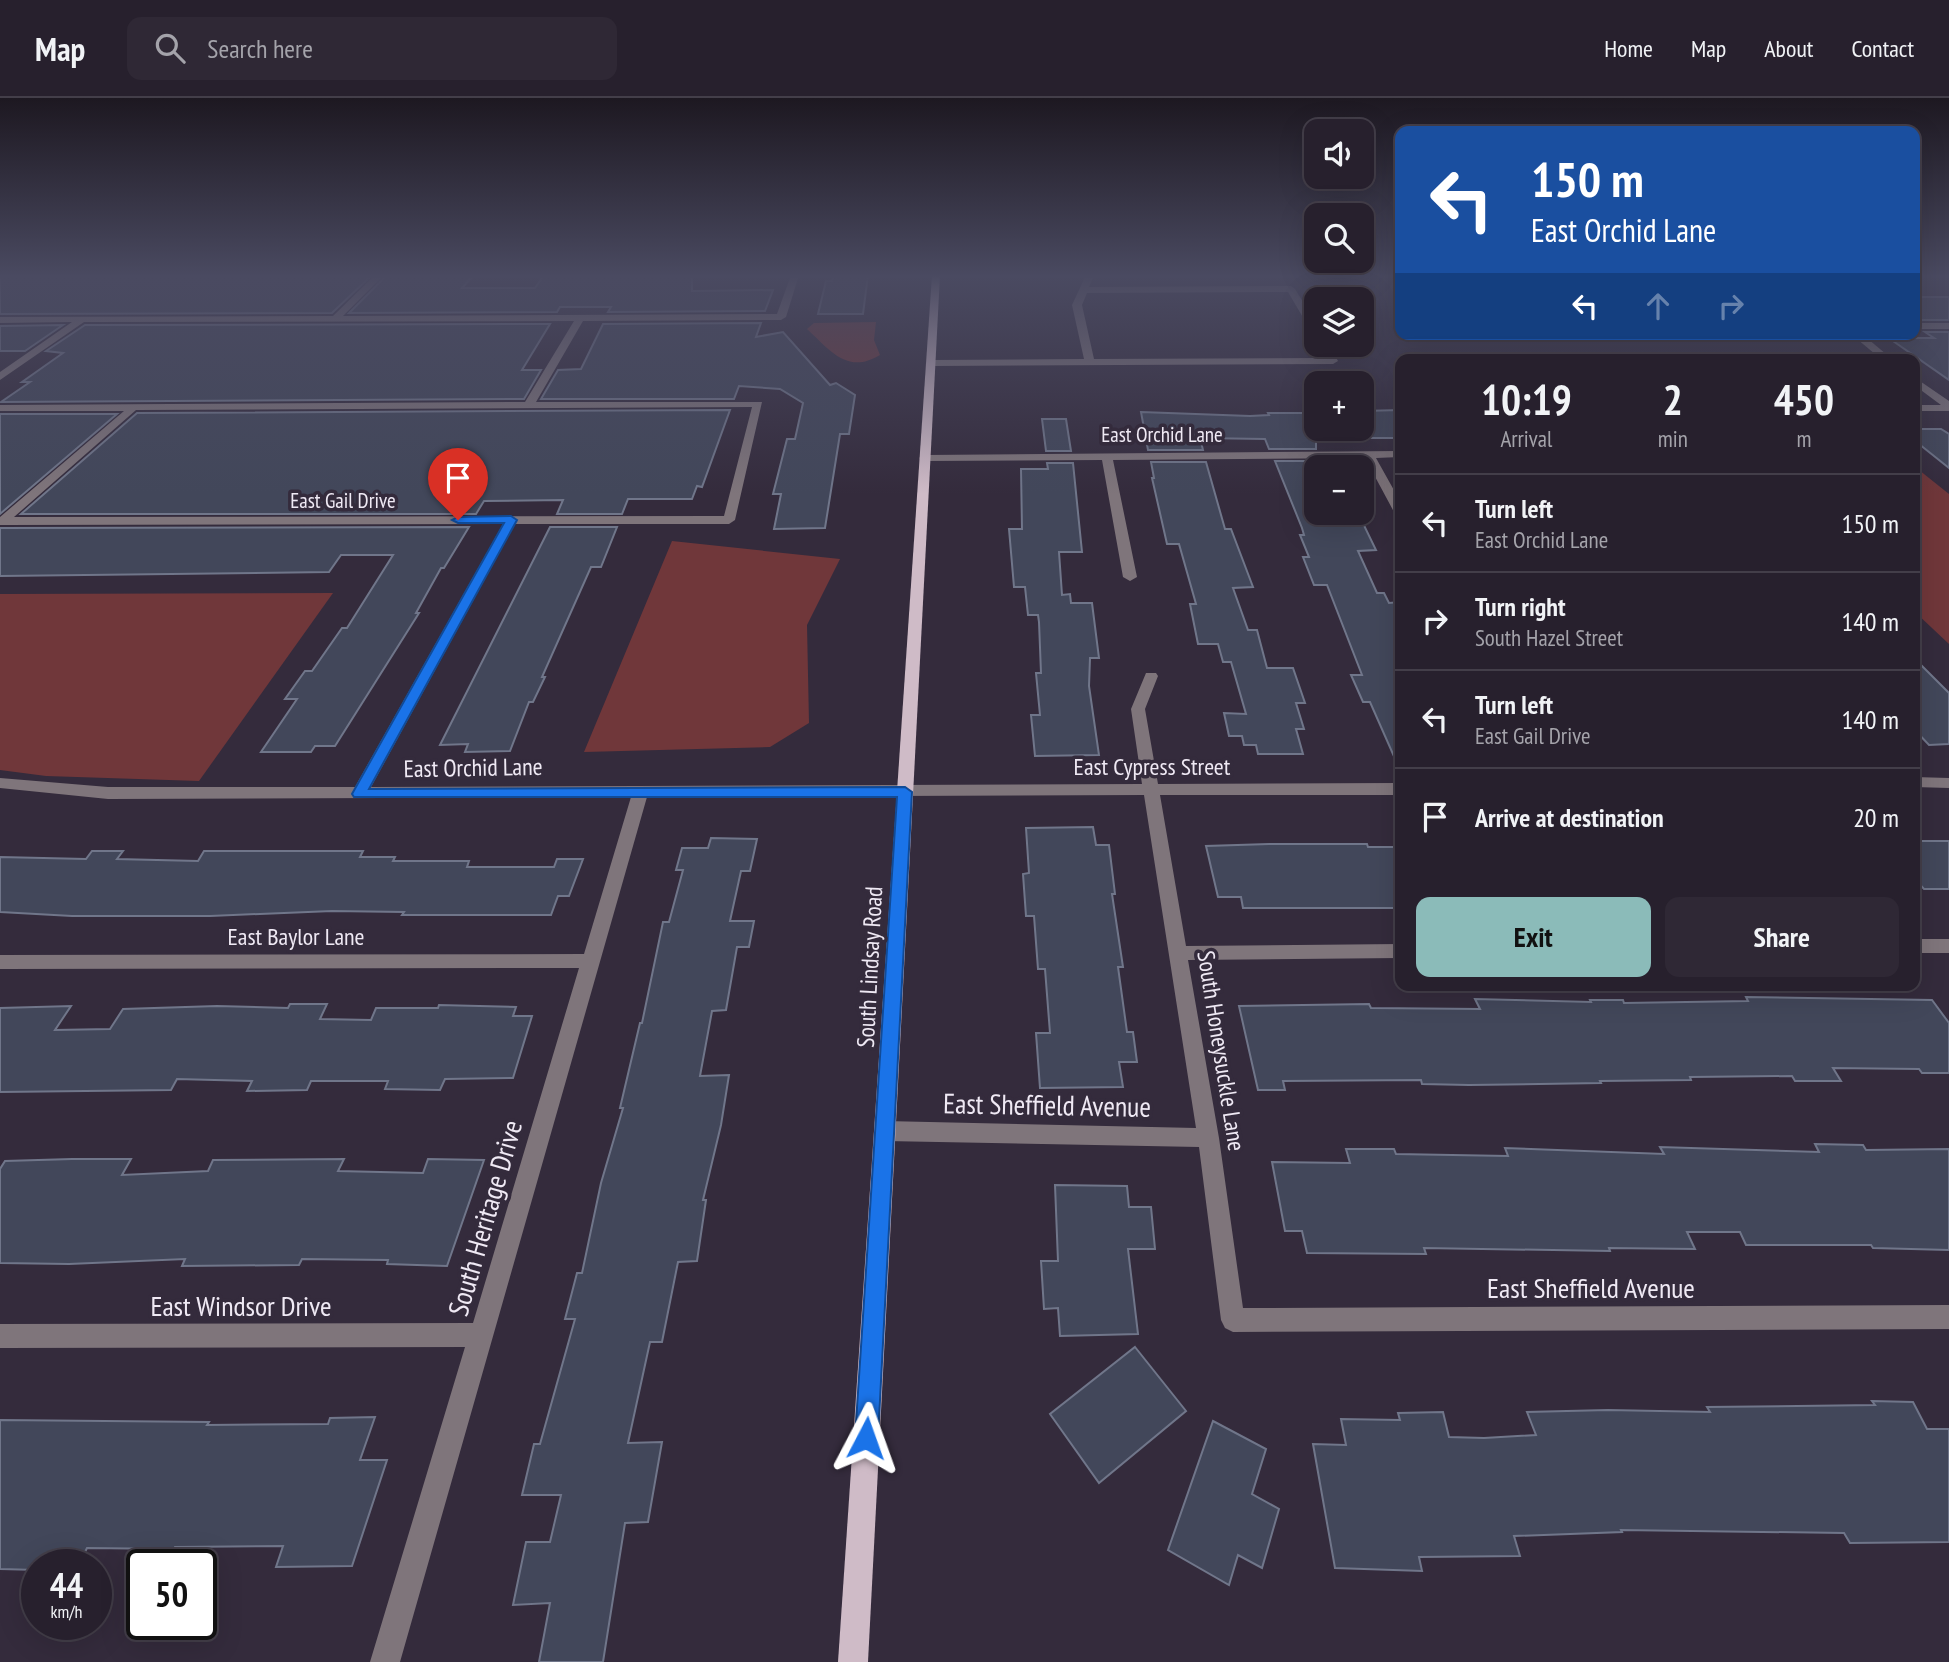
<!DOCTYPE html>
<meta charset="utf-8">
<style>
:root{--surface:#27202d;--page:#2f2835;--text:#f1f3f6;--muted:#a4a3aa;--line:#433e49;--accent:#8bbbb9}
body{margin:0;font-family:"PT Sans Narrow",sans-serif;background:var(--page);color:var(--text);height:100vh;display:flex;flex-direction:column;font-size:26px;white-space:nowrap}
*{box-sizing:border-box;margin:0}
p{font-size:23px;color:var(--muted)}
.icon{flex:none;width:38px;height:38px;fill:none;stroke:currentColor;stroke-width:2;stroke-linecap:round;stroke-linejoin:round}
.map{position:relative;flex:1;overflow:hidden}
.drawer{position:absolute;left:1395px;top:256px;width:525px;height:637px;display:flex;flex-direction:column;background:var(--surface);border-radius:14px;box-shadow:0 7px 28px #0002,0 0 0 2px var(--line)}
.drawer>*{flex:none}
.banner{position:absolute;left:1395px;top:28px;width:525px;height:214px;border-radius:14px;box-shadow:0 7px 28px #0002,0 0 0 2px var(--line);background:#1a4fa0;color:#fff;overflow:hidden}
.controls{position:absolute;left:1304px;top:21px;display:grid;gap:14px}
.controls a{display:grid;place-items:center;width:70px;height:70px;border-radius:14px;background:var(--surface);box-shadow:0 7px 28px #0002,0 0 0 2px var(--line);font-size:35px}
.speed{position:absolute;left:21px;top:1451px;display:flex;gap:14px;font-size:35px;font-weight:700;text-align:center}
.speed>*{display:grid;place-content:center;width:91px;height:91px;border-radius:50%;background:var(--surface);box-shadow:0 7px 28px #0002,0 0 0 2px var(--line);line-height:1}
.speed small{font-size:18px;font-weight:400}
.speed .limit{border:4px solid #111;border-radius:10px;background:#fff;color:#111}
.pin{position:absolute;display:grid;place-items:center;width:60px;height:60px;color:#fff;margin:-72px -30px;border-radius:50% 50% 50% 0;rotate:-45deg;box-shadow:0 0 7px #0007}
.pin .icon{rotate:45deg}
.me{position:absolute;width:77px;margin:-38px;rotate:4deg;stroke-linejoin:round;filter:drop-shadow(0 0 5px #0008)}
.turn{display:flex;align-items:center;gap:24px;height:147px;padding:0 21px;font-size:32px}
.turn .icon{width:91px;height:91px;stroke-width:2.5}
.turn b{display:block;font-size:49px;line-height:60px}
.lanes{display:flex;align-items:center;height:66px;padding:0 21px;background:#0003;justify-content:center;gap:35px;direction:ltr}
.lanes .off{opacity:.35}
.eta{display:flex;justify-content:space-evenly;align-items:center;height:119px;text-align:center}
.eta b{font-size:42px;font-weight:800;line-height:49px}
.cta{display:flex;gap:14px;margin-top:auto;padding:14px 21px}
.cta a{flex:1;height:80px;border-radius:14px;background:var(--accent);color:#111;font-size:28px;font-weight:800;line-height:80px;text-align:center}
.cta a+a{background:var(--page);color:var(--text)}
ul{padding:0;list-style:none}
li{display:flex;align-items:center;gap:21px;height:98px;padding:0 21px;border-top:2px solid var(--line)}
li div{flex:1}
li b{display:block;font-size:26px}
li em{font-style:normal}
header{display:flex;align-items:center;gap:42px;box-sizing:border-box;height:98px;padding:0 35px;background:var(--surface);border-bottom:2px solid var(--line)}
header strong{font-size:33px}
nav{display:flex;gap:38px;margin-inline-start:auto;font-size:24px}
.search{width:490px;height:63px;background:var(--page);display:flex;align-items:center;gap:18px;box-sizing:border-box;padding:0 24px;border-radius:14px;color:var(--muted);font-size:26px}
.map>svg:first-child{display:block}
.green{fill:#70373a}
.building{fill:#42475a;stroke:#70768a;stroke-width:2}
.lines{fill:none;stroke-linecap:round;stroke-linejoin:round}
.minor{fill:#7f757b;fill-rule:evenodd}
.major{fill:#cfbbc7;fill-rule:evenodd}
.route{fill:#1a73e8;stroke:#114b97;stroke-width:2}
.labels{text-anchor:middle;stroke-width:7;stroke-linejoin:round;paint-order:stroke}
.far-street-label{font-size:21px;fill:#efe9f4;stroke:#342b3c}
.street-label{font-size:24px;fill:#efe9f4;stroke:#342b3c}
.near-street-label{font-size:28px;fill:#efe9f4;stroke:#342b3c}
</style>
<header>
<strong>Map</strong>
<div class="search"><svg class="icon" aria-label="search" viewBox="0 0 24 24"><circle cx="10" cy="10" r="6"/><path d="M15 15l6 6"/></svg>Search here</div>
<nav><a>Home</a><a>Map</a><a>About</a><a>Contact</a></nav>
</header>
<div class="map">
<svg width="1949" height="1564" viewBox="0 0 1949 1564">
<rect width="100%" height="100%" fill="#342b3c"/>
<g class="green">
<path d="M876,224L874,242L880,257C847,277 830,252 807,231L814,225Z"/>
<path d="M1914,368L1949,396V546L1915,514Z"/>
<path d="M672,443L840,461L807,527L809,625L770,649L584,654Z"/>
<path d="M333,495L199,683L46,678L0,672V496Z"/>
</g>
<g class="building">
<path d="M0,177H372L332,215L0,216Z"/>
<path d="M387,177H474L462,190H535L544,177H692V193L773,192L765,213L608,214L611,209H560L557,214L349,215Z"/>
<path d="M834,177H868L863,216H818L826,183H832Z"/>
<rect x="1914" y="199" width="35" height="23"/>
<path d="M761,225L756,239L783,234L830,287L836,285L855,297L849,336H840L825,430L774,431L781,396H773L787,341H795L803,305L780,291L739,288L734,301H541L558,272L581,271L603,226Z"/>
<path d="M550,226L522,272H541L524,301L1,304L30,284H22L63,255L46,253L85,227Z"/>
<path d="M63,227L25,253H0V228Z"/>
<path d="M1925,234H1949V282L1893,243H1904L1899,240H1934Z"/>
<path d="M730,312L702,389L697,388L692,401H628L622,416H557L563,402L484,403L476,416H21L137,315Z"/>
<path d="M1400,312V340H1362V313Z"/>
<path d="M1141,314L1250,318L1269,317L1268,315H1316V351H1269L1265,341L1200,340L1203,352H1148Z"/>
<path d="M0,316H117L0,416Z"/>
<path d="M1042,321H1066L1071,353H1046Z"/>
<path d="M1914,331H1941L1949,336V370L1914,342Z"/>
<path d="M1275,363H1316V415H1358L1376,452L1358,453L1377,495H1384L1389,505L1400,504V672L1370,604H1363L1351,577H1362L1327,487H1314L1303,459H1309L1300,437H1304L1302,430Z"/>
<path d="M1151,364H1206L1225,431H1231L1253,489L1233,490L1248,532H1257L1267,570H1293L1305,605H1296L1304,631H1296L1303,656H1258L1256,647H1244L1242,638H1229L1224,615L1246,616L1231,564H1223L1218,546H1198L1190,506H1196L1179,446H1167L1152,380H1154Z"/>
<path d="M1047,365H1073L1082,454H1059L1062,497L1070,496L1071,505H1092L1099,560H1090L1089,588L1099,657L1035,658L1031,617H1040L1036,575H1041L1039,524L1038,517H1028L1025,489H1014L1009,431H1022L1021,371H1048Z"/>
<path d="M469,429L444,470H441L416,515H419L335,648H315L311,654H261L297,601H285L305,573H312L342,530H347L393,457H341L329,474L0,478V430Z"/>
<path d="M550,429H617L601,469H591L542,579H545L533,604H529L510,653L465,654L468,646L440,647Z"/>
<path d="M1914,560L1949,595V646L1929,647L1914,631Z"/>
<path d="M1093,729L1096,747H1109L1115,796H1112L1123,869H1118L1127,934H1133L1137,964H1119L1123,989L1040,990L1036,935H1050L1045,871H1038L1034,818H1026L1023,776L1029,775L1026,730Z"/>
<path d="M711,740L757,741L750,773H741L730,823H754L749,849H737L726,912L712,913L700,978L729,977L721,1027L703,1102H706L697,1163L678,1164L662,1244H650L628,1345L662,1344L648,1424L625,1425L603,1564H539L550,1505L513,1507L526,1444H550L561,1397H522L534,1346H540L575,1221H565L577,1175H582L601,1085L623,1010H620L640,925H642L663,824H669L683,772H676L682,750H708Z"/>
<path d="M1914,743H1949V791H1924L1914,780Z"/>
<path d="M1269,746H1367L1368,749H1400V810H1243L1241,799H1218L1206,748Z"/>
<path d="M92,753H123L117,761L198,763L204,753H363L360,759H395L393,763H469L467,769H554L557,761H583L569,798H558L551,817H402L404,814L332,813L210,818H72L0,814V759L86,761Z"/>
<path d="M1746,899L1932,902L1949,925V975H1922L1919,971L1833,970L1841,983H1795L1792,978L1690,979L1691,982L1600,983L1601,985L1469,987L1422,986L1421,982L1283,983L1285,992H1258L1239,908L1369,906L1371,910L1480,911L1475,901L1591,904L1590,902H1623L1624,905L1748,903Z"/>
<path d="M290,906H327L320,921L371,922L376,910H438L439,907L516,909L513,918H532L513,980L445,981L440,992L385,991L388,983H311L307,992L247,993L252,983L177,981L171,992L0,994V910L71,908L55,932L110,931L123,911L217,908L288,910Z"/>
<path d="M1815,1046L1863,1047L1866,1052L1949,1051V1152L1873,1150L1871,1147H1746L1740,1134H1687L1695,1151L1609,1150L1610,1153L1424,1150L1426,1156L1307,1155L1302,1133H1285L1272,1064L1350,1065L1346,1051H1394L1396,1056L1508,1058L1505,1050L1664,1056L1660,1049L1819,1054Z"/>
<path d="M72,1061H131L122,1077L208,1073L213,1062L344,1061L338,1073L423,1075L428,1061L484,1062L447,1168L387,1166L388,1162L302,1161L299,1167L182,1168L185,1161L69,1166L0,1165V1071L5,1063Z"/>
<path d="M1055,1087L1127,1088L1129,1109H1151L1155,1151H1128L1138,1236L1060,1238L1058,1210L1044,1211L1041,1163H1058Z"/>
<path d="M1135,1249L1186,1313L1099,1385L1050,1316Z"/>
<path d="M1872,1303L1913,1304L1927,1331H1949V1444L1850,1445L1844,1435L1621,1432L1622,1434L1514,1438L1520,1458L1419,1459L1422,1473L1335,1470L1313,1346L1346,1347L1341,1321L1400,1322L1398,1315L1443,1314L1449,1339L1484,1340L1536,1337L1527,1314L1608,1312L1710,1314L1707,1309L1875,1307Z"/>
<path d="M375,1319L360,1362H387L352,1468L276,1469L283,1448L175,1449L174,1451L87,1450L79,1466H37V1472L0,1471V1322L209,1324L207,1327L328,1326L330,1320Z"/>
<path d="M1213,1323L1266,1351L1252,1396L1279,1411L1262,1470L1238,1457L1229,1487L1168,1452Z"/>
</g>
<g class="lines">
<g class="minor">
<path d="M375,177H384L343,218L777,216L791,177H799L786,219L781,222L583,223L536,304H762L735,422L729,426H515L371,689L1142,686L1131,611L1146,575H1156L1158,578L1145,611L1158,686L1400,685V697H1160L1186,848L1400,846V860L1188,862L1219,1040L1243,1210L1949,1207V1231L1233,1234L1225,1230L1221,1222L1199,1049L885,1043L878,1040L874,1033L878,1026L885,1023L1196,1030L1144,697L647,699L400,1564H370L465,1249L0,1250V1226L473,1225L579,870L0,871V857L584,856L631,699L108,701L0,690V680L108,689H355L503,426L0,427V419L124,313H0V307L525,304L574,223L84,224L0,282V274L72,224L0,225V219L333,218ZM752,309L724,418L14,419L136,312Z"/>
<path d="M1086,177H1094L1089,189L1291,188L1295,191L1316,225V236L1311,233L1288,194L1087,195L1082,207L1094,261L1326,260L1319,247H1329L1338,263L1333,266L931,268L926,265L931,262L1084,261L1072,207Z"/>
<rect x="1914" y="225" width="35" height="6"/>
<path d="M1851,236H1862L1892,261H1881Z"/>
<path d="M1914,279L1949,303V313H1914V307H1941L1914,287Z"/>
<path d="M1400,353V359L1376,360L1400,403V418L1394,414L1365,360L1113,362L1137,479L1130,483L1123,479L1102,362L925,363L919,360L925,357Z"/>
<path d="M1914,679L1949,680V690L1914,689Z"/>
<rect x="1914" y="841" width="35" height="14"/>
</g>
<path class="major" d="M932,177H940L868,1564H838Z"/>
</g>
<linearGradient id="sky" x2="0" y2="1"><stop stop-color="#1d1821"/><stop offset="0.45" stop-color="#4a4a61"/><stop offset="1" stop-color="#4a4a61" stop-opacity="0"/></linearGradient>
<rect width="1949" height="396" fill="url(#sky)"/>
<path class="route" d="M511,418L517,422L369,691L905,689L912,694L878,1340L875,1349L866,1352L858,1349L855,1340L897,699H354L352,696L504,425H458L452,422L458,419Z"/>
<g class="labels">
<g class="far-street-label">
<text x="1162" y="344">East Orchid Lane</text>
<text x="343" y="410">East Gail Drive</text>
</g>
<g class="street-label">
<text x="1152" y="677">East Cypress Street</text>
<text transform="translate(473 670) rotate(-1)" y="8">East Orchid Lane</text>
<text x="296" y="847">East Baylor Lane</text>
<text transform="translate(870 869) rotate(-87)" y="8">South Lindsay Road</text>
<text transform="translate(1221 953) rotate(81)" y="8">South Honeysuckle Lane</text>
</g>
<g class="near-street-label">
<text transform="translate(1047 1007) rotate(1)" y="10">East Sheffield Avenue</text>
<text transform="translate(485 1120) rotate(-74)" y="10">South Heritage Drive</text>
<text x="1591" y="1200">East Sheffield Avenue</text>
<text x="241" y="1218">East Windsor Drive</text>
</g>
</g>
</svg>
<div class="controls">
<a><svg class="icon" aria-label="sound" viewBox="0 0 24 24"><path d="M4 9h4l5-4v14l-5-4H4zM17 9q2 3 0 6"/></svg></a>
<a><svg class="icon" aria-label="search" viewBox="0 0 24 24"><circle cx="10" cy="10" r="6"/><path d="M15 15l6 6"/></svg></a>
<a><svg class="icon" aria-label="layers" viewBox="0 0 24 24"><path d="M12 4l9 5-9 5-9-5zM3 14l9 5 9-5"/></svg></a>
<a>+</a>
<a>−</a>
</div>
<div class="speed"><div>44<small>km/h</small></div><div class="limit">50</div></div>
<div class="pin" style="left:458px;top:422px;background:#d93025"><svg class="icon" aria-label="arrive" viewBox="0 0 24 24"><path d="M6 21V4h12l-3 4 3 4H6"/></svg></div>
<svg class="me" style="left:866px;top:1340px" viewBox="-20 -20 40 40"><path d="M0-17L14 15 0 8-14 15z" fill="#1a73e8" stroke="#fff" stroke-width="4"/></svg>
<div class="banner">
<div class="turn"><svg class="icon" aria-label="left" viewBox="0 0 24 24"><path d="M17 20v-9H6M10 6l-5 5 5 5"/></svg><div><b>150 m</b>East Orchid Lane</div></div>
<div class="lanes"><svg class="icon" aria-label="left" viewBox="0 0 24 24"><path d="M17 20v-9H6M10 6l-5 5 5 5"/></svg><svg class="icon off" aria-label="ahead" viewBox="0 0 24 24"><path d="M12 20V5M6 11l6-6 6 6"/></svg><svg class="icon off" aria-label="right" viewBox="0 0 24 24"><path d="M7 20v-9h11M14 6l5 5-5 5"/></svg></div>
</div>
<section class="drawer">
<div class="eta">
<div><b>10:19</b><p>Arrival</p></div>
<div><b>2</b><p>min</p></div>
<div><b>450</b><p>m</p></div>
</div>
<ul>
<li><svg class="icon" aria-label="left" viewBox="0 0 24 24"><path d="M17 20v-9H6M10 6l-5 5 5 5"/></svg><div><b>Turn left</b><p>East Orchid Lane</p></div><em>150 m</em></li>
<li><svg class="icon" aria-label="right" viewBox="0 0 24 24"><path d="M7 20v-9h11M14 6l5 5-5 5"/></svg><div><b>Turn right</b><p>South Hazel Street</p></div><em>140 m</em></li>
<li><svg class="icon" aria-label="left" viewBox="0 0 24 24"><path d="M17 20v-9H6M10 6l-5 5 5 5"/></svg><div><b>Turn left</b><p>East Gail Drive</p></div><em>140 m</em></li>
<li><svg class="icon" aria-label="arrive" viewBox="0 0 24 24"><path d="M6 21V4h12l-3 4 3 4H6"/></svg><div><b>Arrive at destination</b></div><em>20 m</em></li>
</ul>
<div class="cta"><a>Exit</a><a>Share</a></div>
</section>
</div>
